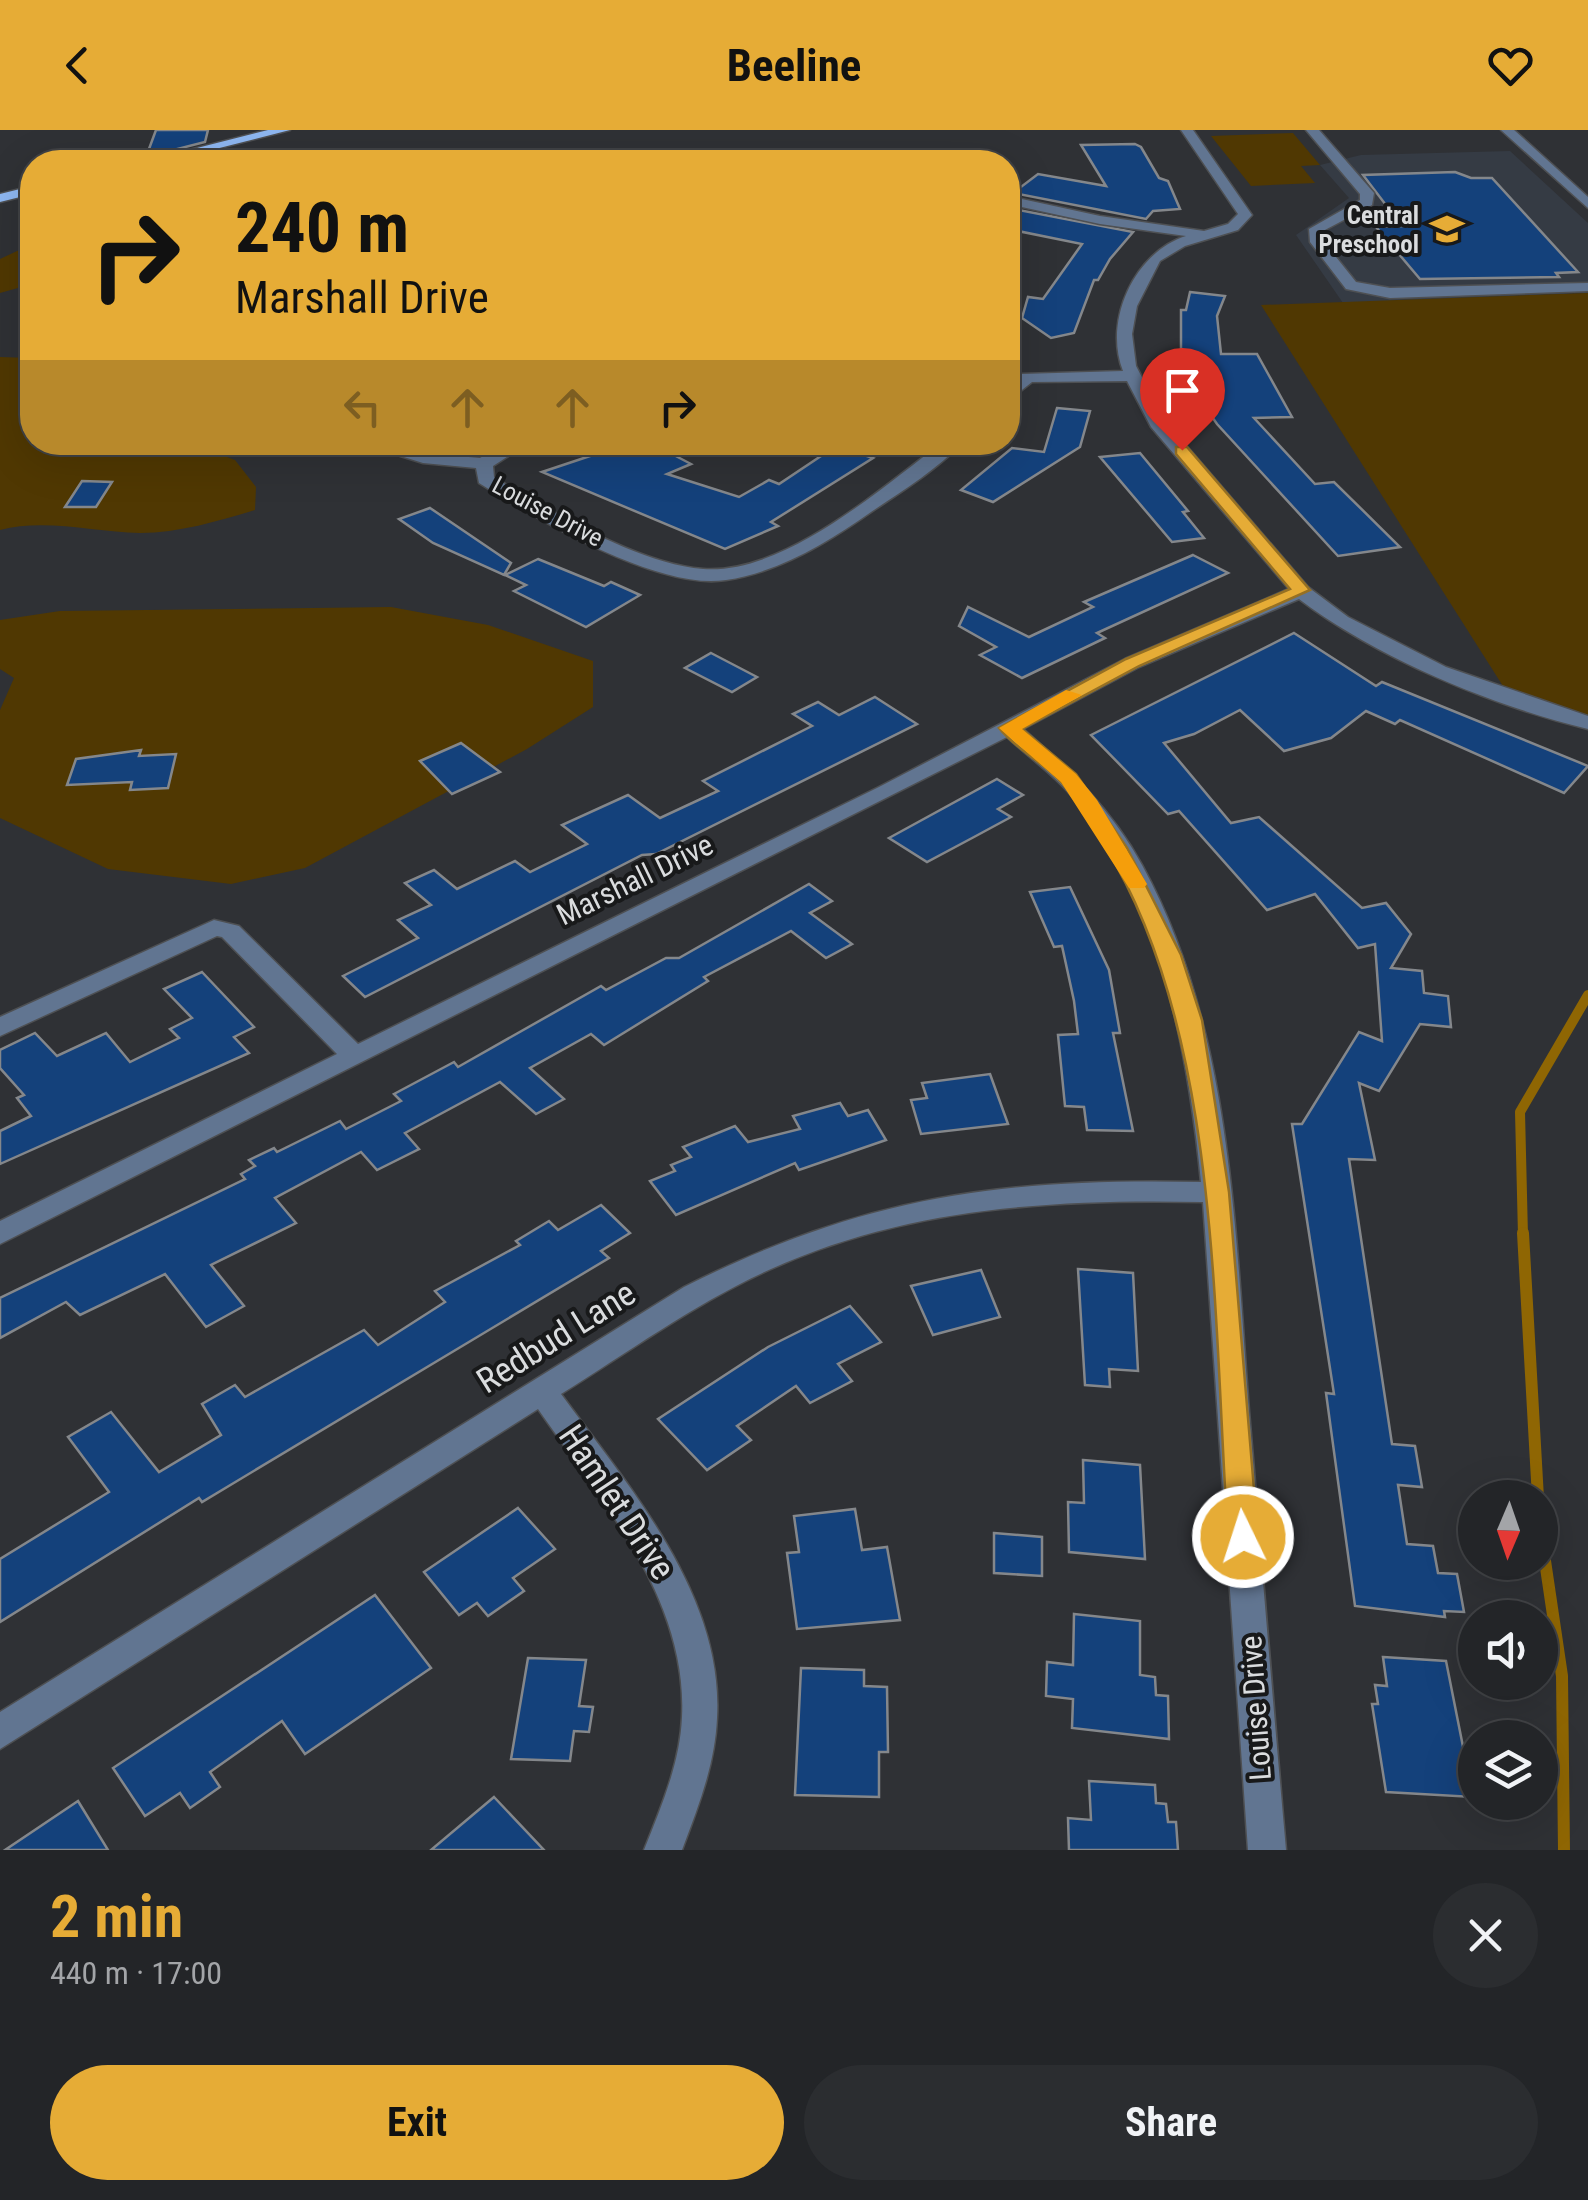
<!DOCTYPE html>
<meta charset="utf-8">
<style>
:root{--surface:#232528;--page:#2b2d30;--text:#f1f3f6;--muted:#a3a5a8;--line:#404245;--accent:#e6ac36}
body{margin:0;font-family:"Roboto Condensed",sans-serif;background:var(--page);color:var(--text);height:100vh;display:flex;flex-direction:column;font-size:38px;white-space:nowrap}
*{box-sizing:border-box;margin:0}
p{font-size:32px;color:var(--muted)}
.icon{flex:none;width:55px;height:55px;fill:none;stroke:currentColor;stroke-width:2;stroke-linecap:round;stroke-linejoin:round}
.map{position:relative;height:1720px;overflow:hidden}
.panel{display:flex;flex-direction:column;background:var(--surface);flex:1}
.panel>*{flex:none}
.guide{position:absolute;left:20px;top:20px;width:1000px;height:305px;border-radius:40px;box-shadow:0 10px 40px #0002,0 0 0 2px var(--line);background:#e6ac36;color:#111;overflow:hidden}
.needle{width:65px;rotate:182deg}
.controls{position:absolute;left:1458px;top:1350px;display:grid;gap:20px}
.controls a{display:grid;place-items:center;width:100px;height:100px;border-radius:50%;background:var(--surface);box-shadow:0 10px 40px #0002,0 0 0 2px var(--line);font-size:50px}
.pin{position:absolute;display:grid;place-items:center;width:85px;height:85px;color:#fff;margin:-102px -42px;border-radius:50% 50% 50% 0;rotate:-45deg;box-shadow:0 0 10px #0007}
.pin .icon{rotate:45deg}
.me{position:absolute;width:110px;margin:-55px;rotate:356deg;stroke-linejoin:round;filter:drop-shadow(0 0 8px #0008)}
.turn{display:flex;align-items:center;gap:35px;height:210px;padding:0 50px;font-size:45px}
.turn .icon{width:130px;height:130px;stroke-width:2.5}
.turn b{display:block;font-size:70px;line-height:85px}
.lanes{display:flex;align-items:center;height:95px;padding:0 50px;background:#0003;justify-content:center;gap:50px;direction:ltr}
.lanes .off{opacity:.35}
.round{display:grid;place-items:center;flex:none;width:105px;height:105px;border-radius:52px;background:var(--page)}
.headline{display:flex;align-items:center;justify-content:space-between;height:170px;padding:0 50px}
h1{font-size:60px;font-weight:700;line-height:75px;color:var(--accent)}
.action{display:flex;gap:20px;margin-top:auto;padding:20px 50px}
.action a{flex:1;height:115px;border-radius:60px;background:var(--accent);color:#111;font-size:40px;font-weight:700;line-height:115px;text-align:center}
.action a+a{background:var(--page);color:var(--text)}
header{display:flex;justify-content:space-between;align-items:center;height:130px;padding:0 50px;background:var(--accent);color:#111;font-size:45px;font-weight:700}
.map>svg:first-child{display:block}
.built{fill:#353b44}
.green{fill:#503802}
.lines{fill:none;stroke-linecap:round;stroke-linejoin:round}
.stream-far1{stroke:#8f6603;stroke-width:10}
.stream{stroke:#8f6603;stroke-width:12}
.building{fill:#14417b;stroke:#84878b;stroke-width:2.5}
.minor-casing{stroke:#4e5053;stroke-width:3}
.major-casing{stroke:#4e5053;stroke-width:3}
.minor{fill:#617591;fill-rule:evenodd}
.major{fill:#8eb7f1;fill-rule:evenodd}
.route{fill:#e6ac36;stroke:#967023;stroke-width:2.5}
.slow{fill:#f59e0b}
.labels{text-anchor:middle;stroke-width:8;stroke-linejoin:round;paint-order:stroke}
.far-poi-label{font-size:25px;font-weight:bold;fill:#dadcde;stroke:#18191a;text-anchor:end}
.far-street-label{font-size:25px;fill:#dadcde;stroke:#18191a}
.street-label{font-size:30px;fill:#dadcde;stroke:#18191a}
.near-street-label{font-size:35px;fill:#dadcde;stroke:#18191a}
</style>
<header><svg class="icon" aria-label="back" viewBox="0 0 24 24"><path d="M15 5l-7 7 7 7"/></svg>Beeline<svg class="icon" aria-label="heart" viewBox="0 0 24 24"><path d="M12 20l-8-8c-3-5 5-10 8-4 3-6 11-1 8 4z"/></svg></header>
<div class="map">
<svg width="1588" height="1720" viewBox="0 0 1588 1720">
<rect width="100%" height="100%" fill="#2f3135"/>
<path class="built" d="M1510,21L1588,93V163L1343,173L1296,105L1349,68L1320,35L1361,25Z"/>
<g class="green">
<path d="M1293,3L1320,35L1301,36L1315,53L1251,56L1211,6Z"/>
<path d="M32,114V154L0,163V129Z"/>
<path d="M1588,163V594L1508,564L1261,175Z"/>
<path d="M0,227L32,228V312L190,313L235,330L256,357L255,380C218,391 179,403 140,403C95,402 44,388 0,400Z"/>
<path d="M391,477L488,495L593,531V577L527,619L305,738L231,754L108,739L0,688V580L14,548L0,539V490L60,481Z"/>
</g>
<g class="lines">
<path class="stream-far1" d="M1523,1106L1520,982L1588,865"/>
<g class="stream">
<path d="M1523,1103L1538,1368"/>
<path d="M1540,1397L1562,1546L1564,1720"/>
</g>
</g>
<g class="building">
<path d="M156,0H208L205,12L146,27Z"/>
<path d="M1135,14L1141,17L1159,48L1168,51L1180,79L1153,81L1146,89L1013,63L1038,44L1106,56L1081,15Z"/>
<path d="M1455,42L1471,48H1492L1578,142L1556,143L1559,147L1420,149L1376,97L1402,96L1363,45Z"/>
<path d="M1008,78L1133,102L1110,129L1098,150H1094L1074,203L1051,208L1022,188L1028,167L1043,169L1082,114L1008,99Z"/>
<path d="M1190,162L1225,166L1217,186L1221,224H1257L1292,287L1254,288L1315,354L1334,352L1400,417L1338,426L1217,294L1174,232H1181V180H1186Z"/>
<path d="M1057,278L1090,281L1080,317L993,372L961,360L1012,318L1044,322Z"/>
<path d="M632,312H649L691,334L667,344L739,367L769,350L779,354L842,312H885L867,326L873,328L771,392L778,396L725,419L542,342Z"/>
<path d="M1140,323L1188,381L1183,382L1204,408L1172,412L1100,327Z"/>
<path d="M82,351L112,352L96,377H65Z"/>
<path d="M430,378L511,433L504,445L433,413L399,389Z"/>
<path d="M1193,425L1228,443L1097,503L1105,508L1022,548L980,525L996,517L959,496L968,477L1029,507L1093,477L1084,472Z"/>
<path d="M538,429L604,456L611,452L640,465L586,497L514,461L526,455L505,445Z"/>
<path d="M1294,503L1376,556L1382,552L1588,636L1564,663L1400,590L1395,594L1366,581L1331,608L1284,621L1240,580L1194,604L1164,613L1231,693L1259,687L1362,778L1386,773L1411,804L1391,838L1422,841L1424,863L1448,866L1451,897L1420,894L1379,961L1359,953L1375,1030L1349,1029L1392,1314L1415,1316L1422,1357L1398,1355L1407,1414L1433,1416L1438,1443L1457,1444L1464,1482L1444,1481L1445,1487L1355,1476L1326,1263L1334,1264L1292,994H1302L1359,902L1382,911L1375,814L1358,818L1315,764L1267,780L1179,681L1168,684L1091,605Z"/>
<path d="M711,523L757,547L732,562L685,538Z"/>
<path d="M875,567L917,594L656,724L642,725L365,867L343,846L418,808L398,790L431,775L405,753L434,740L457,759L515,731L530,742L587,714L562,695L628,665L660,688L718,661L703,651L812,596L793,584L818,572L839,585Z"/>
<path d="M461,613L500,642L452,664L420,631Z"/>
<path d="M141,620L139,626L176,624L168,658L130,660L132,652L67,655L76,629Z"/>
<path d="M997,649L1023,665L998,679L1011,687L974,707L927,732L889,708Z"/>
<path d="M809,754L832,771L810,783L852,814L826,828L791,801L704,847L708,851L604,915L591,904L530,938L564,969L536,984L500,952L405,1003L419,1019L377,1040L361,1022L275,1068L296,1093L211,1135L244,1176L206,1197L165,1144L80,1185L66,1172L0,1208V1168L245,1049L241,1044L255,1036L249,1030L274,1018L277,1022L340,991L346,999L401,971L394,964L454,932L458,937L601,856L606,860L666,828H679Z"/>
<path d="M1070,757L1109,840L1120,903H1113L1133,1001L1087,1000L1084,977L1065,976L1058,905L1078,904L1074,871L1062,816L1054,817L1030,762Z"/>
<path d="M202,842L254,897L234,907L249,923L0,1034V1001L31,986L17,968L24,965L0,938V920L35,903L57,926L106,903L130,932L179,908L170,899L192,888L164,859Z"/>
<path d="M990,944L1008,994L921,1004L911,970L927,968L922,953Z"/>
<path d="M840,973L848,986L868,980L886,1010L799,1040L795,1033L676,1085L650,1051L675,1041L671,1035L691,1027L683,1017L735,996L748,1012L800,999L793,986Z"/>
<path d="M601,1075L630,1103L601,1121L609,1128L202,1372L199,1368L0,1492V1429L109,1362L68,1307L111,1282L159,1342L221,1305L202,1274L235,1255L245,1267L364,1200L378,1215L445,1172L435,1161L520,1115L516,1111L549,1091L558,1100Z"/>
<path d="M1078,1139L1133,1143L1138,1241L1109,1239L1110,1257L1085,1255Z"/>
<path d="M981,1140L1000,1187L933,1205L911,1156Z"/>
<path d="M850,1176L881,1212L838,1234L852,1251L810,1273L796,1256L737,1296L751,1310L707,1340L658,1289L768,1217Z"/>
<path d="M1083,1330L1140,1335L1145,1429L1069,1422L1068,1372L1084,1373Z"/>
<path d="M518,1378L555,1419L513,1448L524,1461L488,1486L477,1473L459,1485L424,1442Z"/>
<path d="M855,1379L862,1420L887,1417L900,1490L797,1499L787,1423L799,1422L794,1386Z"/>
<path d="M994,1403L1042,1407V1446L994,1443Z"/>
<path d="M375,1465L431,1538L305,1624L282,1591L210,1642L220,1657L190,1678L180,1663L145,1686L113,1638Z"/>
<path d="M1074,1484L1140,1491V1545L1155,1547L1156,1565L1168,1566L1169,1609L1072,1598L1073,1569L1046,1566L1047,1532L1073,1535Z"/>
<path d="M1383,1527L1446,1531L1473,1667L1386,1662L1372,1574H1378L1375,1555L1387,1556Z"/>
<path d="M528,1528L586,1530L579,1576L593,1577L589,1602L574,1601L570,1631L511,1629Z"/>
<path d="M801,1538L864,1540V1556L887,1557L888,1622H879V1667L795,1665Z"/>
<path d="M1089,1651L1155,1655L1156,1673L1166,1674L1168,1692H1176L1178,1720H1069L1068,1688L1091,1690Z"/>
<path d="M494,1667L544,1720H431Z"/>
<path d="M78,1671L108,1720H5Z"/>
</g>
<g class="lines">
<g class="minor-casing">
<g id="minor">
<path d="M1181,0H1193L1252,85L1238,100L1185,116L1160,131L1137,176L1132,204L1136,236L1165,291L1308,457L1348,487L1446,537L1588,586V599C1493,576 1377,528 1299,469L1139,537L1023,599C1069,639 1112,680 1142,735C1232,899 1235,1100 1249,1281C1261,1428 1273,1574 1286,1720H1248L1203,1072C1054,1069 908,1077 771,1139C697,1172 630,1221 561,1264C629,1357 724,1465 717,1588C715,1635 698,1677 682,1720H644C661,1677 680,1634 682,1587C688,1469 601,1370 538,1279L0,1619V1582L684,1157C865,1066 1000,1048 1201,1052C1188,920 1160,766 1070,664C1052,643 1027,626 1007,607L0,1114V1091L337,924L222,807L217,806L0,906V887L214,790L239,796L358,914L879,657L1125,529L1289,459L1151,297L1127,251L1032,252L1008,271V257L1022,244L1123,241C1103,190 1135,122 1186,106L1100,94L1008,74V66L1100,86L1204,101L1228,94L1238,84Z"/>
<path d="M1306,0H1319L1374,63L1372,75L1323,101L1324,112L1356,152L1390,158L1588,153V161L1390,168L1346,159L1310,112L1309,99L1360,70V64Z"/>
<path d="M1501,0H1514L1588,67V78Z"/>
<path d="M506,312H530L493,336L494,347L513,359C566,389 641,434 703,439C784,445 881,358 943,312H963C938,339 902,361 871,382C828,412 780,442 726,450C659,461 535,388 479,353L476,338L423,333L375,318L384,313L423,323L480,328Z"/>
</g>
</g>
<g class="major-casing">
<g id="major">
<path d="M268,0H290L164,32H142Z"/>
<path d="M32,56V64L0,72V64Z"/>
</g>
</g>
<use href="#minor" class="minor"/>
<use href="#major" class="major"/>
</g>
<path class="route" d="M1176,317H1187L1310,460L1139,536L1022,599L1076,644L1127,718L1181,825L1202,890L1229,1062L1258,1407L1254,1416L1243,1420L1233,1416L1228,1407C1213,1190 1221,904 1105,716C1093,695 1078,672 1062,653C1044,633 1017,620 999,598L1126,529L1290,459L1176,324Z"/>
<path class="slow" d="M1066,560L1082,565L1022,599L1076,644L1097,670L1147,754L1144,758H1129L1061,652L999,598Z"/>
<defs>
<g id="school-bare" transform="scale(2.7)"><path d="M0-5L7-2L0 1L-7-2ZM-4 1L0 2.5L4 1V4Q0 6-4 4Z" fill="#e6ac36" stroke="#18191a" stroke-width="2.5" paint-order="stroke"/></g>
</defs>
<g fill-rule="evenodd">
<use href="#school-bare" x="1447" y="99"/>
</g>
<g class="labels">
<g class="far-poi-label">
<text x="1419" y="94">Central<tspan x="1419" dy="29">Preschool</tspan></text>
</g>
<g class="far-street-label">
<text transform="translate(548 381) rotate(28)" y="9">Louise Drive</text>
</g>
<g class="street-label">
<text transform="translate(635 750) rotate(-26)" y="10">Marshall Drive</text>
<text transform="translate(1256 1578) rotate(-94)" y="10">Louise Drive</text>
</g>
<g class="near-street-label">
<text transform="translate(556 1207) rotate(-32)" y="12">Redbud Lane</text>
<text transform="translate(617 1372) rotate(56)" y="12">Hamlet Drive</text>
</g>
</g>
</svg>
<div class="controls">
<a><svg class="needle" viewBox="-14 -14 28 28"><path d="M0-13l5 13h-10z" fill="#e53935"/><path d="M0 13l5-13h-10z" fill="#a3a5a8"/></svg></a>
<a><svg class="icon" aria-label="sound" viewBox="0 0 24 24"><path d="M4 9h4l5-4v14l-5-4H4zM17 9q2 3 0 6"/></svg></a>
<a><svg class="icon" aria-label="layers" viewBox="0 0 24 24"><path d="M12 4l9 5-9 5-9-5zM3 14l9 5 9-5"/></svg></a>
</div>
<div class="pin" style="left:1182px;top:320px;background:#d93025"><svg class="icon" aria-label="arrive" viewBox="0 0 24 24"><path d="M6 21V4h12l-3 4 3 4H6"/></svg></div>
<svg class="me" style="left:1243px;top:1407px" viewBox="-20 -20 40 40"><circle r="17" fill="#e6ac36" stroke="#fff" stroke-width="3"/><path d="M0-11L8 9 0 5-8 9z" fill="#fff"/></svg>
<div class="guide">
<div class="turn"><svg class="icon" aria-label="right" viewBox="0 0 24 24"><path d="M7 20v-9h11M14 6l5 5-5 5"/></svg><div><b>240 m</b>Marshall Drive</div></div>
<div class="lanes"><svg class="icon off" aria-label="left" viewBox="0 0 24 24"><path d="M17 20v-9H6M10 6l-5 5 5 5"/></svg><svg class="icon off" aria-label="ahead" viewBox="0 0 24 24"><path d="M12 20V5M6 11l6-6 6 6"/></svg><svg class="icon off" aria-label="ahead" viewBox="0 0 24 24"><path d="M12 20V5M6 11l6-6 6 6"/></svg><svg class="icon" aria-label="right" viewBox="0 0 24 24"><path d="M7 20v-9h11M14 6l5 5-5 5"/></svg></div>
</div>
</div>
<section class="panel">
<div class="headline"><div><h1>2 min</h1><p>440 m · 17:00</p></div><a class="round"><svg class="icon" aria-label="close" viewBox="0 0 24 24"><path d="M6 6l12 12M18 6L6 18"/></svg></a></div>
<div class="action"><a>Exit</a><a>Share</a></div>
</section>
